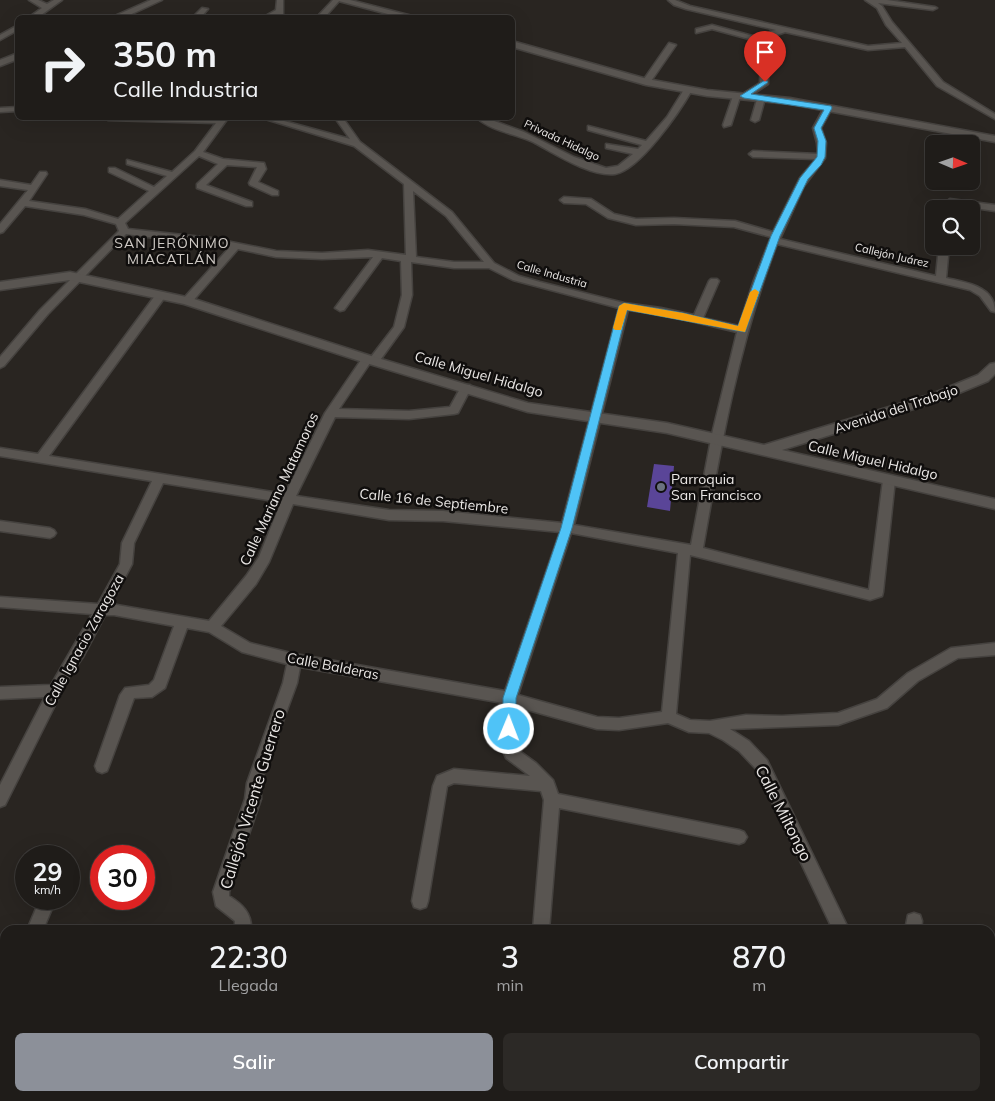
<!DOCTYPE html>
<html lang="es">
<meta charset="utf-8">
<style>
:root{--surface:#1f1c19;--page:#2c2926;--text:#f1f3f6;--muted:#a1a1a2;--line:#3c3a38;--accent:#8c9099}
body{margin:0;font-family:Mulish,sans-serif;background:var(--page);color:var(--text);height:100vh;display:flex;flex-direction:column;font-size:19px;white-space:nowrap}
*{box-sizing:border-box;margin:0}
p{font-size:16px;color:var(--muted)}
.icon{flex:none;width:28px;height:28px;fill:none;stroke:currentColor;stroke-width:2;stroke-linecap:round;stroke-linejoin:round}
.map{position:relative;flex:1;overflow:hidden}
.panel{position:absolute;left:0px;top:925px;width:995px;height:176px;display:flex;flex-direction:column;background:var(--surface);border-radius:15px 15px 0 0;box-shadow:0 5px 20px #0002,0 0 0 1px var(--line)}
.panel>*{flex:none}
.banner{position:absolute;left:15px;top:15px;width:500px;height:105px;border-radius:8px;box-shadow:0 5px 20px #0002,0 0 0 1px var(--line);background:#1f1c19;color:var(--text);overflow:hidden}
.needle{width:32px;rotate:92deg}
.buttons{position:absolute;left:925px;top:135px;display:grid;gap:10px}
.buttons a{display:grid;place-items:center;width:55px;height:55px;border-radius:8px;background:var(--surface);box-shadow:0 5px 20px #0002,0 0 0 1px var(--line);font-size:25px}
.speed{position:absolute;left:15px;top:845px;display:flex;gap:10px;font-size:25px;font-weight:700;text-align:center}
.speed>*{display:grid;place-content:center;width:65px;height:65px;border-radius:50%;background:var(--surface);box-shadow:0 5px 20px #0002,0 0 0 1px var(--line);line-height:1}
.speed small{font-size:12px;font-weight:400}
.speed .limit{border:8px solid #d22;background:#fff;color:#111}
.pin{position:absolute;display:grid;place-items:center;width:42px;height:42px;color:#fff;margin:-51px -21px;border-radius:50% 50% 50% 0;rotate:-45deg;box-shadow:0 0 5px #0007}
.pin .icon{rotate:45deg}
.me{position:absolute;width:55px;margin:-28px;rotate:1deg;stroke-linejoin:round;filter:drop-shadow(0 0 4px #0008)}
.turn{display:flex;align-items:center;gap:18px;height:105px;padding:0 15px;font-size:22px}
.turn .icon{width:65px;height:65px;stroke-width:2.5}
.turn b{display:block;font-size:35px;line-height:42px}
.eta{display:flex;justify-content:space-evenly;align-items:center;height:85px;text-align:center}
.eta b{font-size:30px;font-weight:600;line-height:35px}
.button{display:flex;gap:10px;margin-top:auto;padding:10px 15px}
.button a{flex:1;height:58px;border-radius:8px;background:var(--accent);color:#fff;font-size:20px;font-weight:600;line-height:58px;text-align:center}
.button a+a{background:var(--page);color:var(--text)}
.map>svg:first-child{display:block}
.building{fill:#5a4598}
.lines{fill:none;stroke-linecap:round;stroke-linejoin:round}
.street-casing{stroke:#45423f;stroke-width:3}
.secondary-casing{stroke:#45423f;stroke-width:3}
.street{fill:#595551;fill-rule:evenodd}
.secondary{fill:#595551;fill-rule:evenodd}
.route{fill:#4fc3f7;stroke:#337fa1}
.slow{fill:#f59e0b}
.worship-dot{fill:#6b7280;stroke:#100e0d;stroke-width:2}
.labels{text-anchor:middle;stroke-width:5;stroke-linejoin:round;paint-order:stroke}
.far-street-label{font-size:11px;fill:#eae7e5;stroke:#100e0d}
.far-quarter-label{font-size:14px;letter-spacing:1px;fill:#cec9c4;stroke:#100e0d}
.street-label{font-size:14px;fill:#eae7e5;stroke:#100e0d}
.poi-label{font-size:14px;fill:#eae7e5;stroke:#100e0d;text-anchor:start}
.near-street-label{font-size:16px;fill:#eae7e5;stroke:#100e0d}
</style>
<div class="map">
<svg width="995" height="1101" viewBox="0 0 995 1101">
<rect width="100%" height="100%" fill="#292521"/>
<path class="building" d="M654,464L674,466L670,511L647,507Z"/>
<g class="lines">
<g class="street-casing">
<g id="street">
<path d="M29,0H38L47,4L54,0H62L37,18H28L42,8Z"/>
<path d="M277,0H283V18H275L276,15L262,18L276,10Z"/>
<path d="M333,0H340L324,18H316Z"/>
<path d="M668,0H675L690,6L868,46L902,43L886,25L877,8L865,0H887L935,7L937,8L933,10L878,3L882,6L892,22L943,82L995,114V119L937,86L905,47L868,50L785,32L777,35L772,42L764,43L712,29L696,33V29L712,25L764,39L771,31L776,30L686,9L674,5Z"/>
<path d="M202,8L208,9L200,18H192Z"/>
<path d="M18,25V30L0,40V35Z"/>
<path d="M669,43L676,45L649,84H643L642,82Z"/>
<path d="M761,60L768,62V84L747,98L740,97L731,125L724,127L723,125L734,93L741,95L760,83Z"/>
<path d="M685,88L692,90C680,111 640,170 615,174C590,177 554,153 533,142C516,134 491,131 477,118H486L524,132L574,157L606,168L618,166L633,154L606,148V144L638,149L642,145L588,130V126L646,141L667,117Z"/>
<path d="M758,96L765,98L759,120L755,122L751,120Z"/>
<path d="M825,106L832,108L821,128L826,143L825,158L804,186L780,239L936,276L939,246H949L946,278C967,283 995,286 995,312L991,311L980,296L970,290L777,244C739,342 721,444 703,548L869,590L883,480L889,476L895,480L883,592L882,596L870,600L690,555L676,714L690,720L710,721L746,715L782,716L838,713L877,699L908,673L951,648L995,643V655L958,658L918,681L887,708L838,725L730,729L749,741L767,760L849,930H833L757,770L739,751L723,740L709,733L689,732L668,723L619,730L597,729L517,707L518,750L536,763L553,780L558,794L739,830L744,832L747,837L744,842L739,844L559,808L549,930H533L544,800L541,791L454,783L447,786L428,901L426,907L420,909L414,907L412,901L433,786L437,776L454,769L530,776L506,758L504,753L503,703L300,667L297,683L265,770L261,783V799L229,892V896C242,904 252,913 251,930H235V921L216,906L213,892L245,799L247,783L283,683L287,664L242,652L209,632L187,628L165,688L152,697L134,698L109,766L107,771L102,773L97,771L95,766L120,695L125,688L149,685L154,680L174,626L114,615H105L83,657L69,677L5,805L0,807V785L45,697L0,699V687L51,685L92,614L0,607V597L98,604L120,564L122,543L152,481L0,456V448L38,454L157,293L161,292L166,295L165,297L49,456L285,494L325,413L363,357H371L394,327L402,295L401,261L382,258L344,310L340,311L335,308L373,257L322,259L276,257L238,249L191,303L187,304L182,301L183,299L229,248L126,234L48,314L4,366L0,368V357L40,310L119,231L116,224L84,215L25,206L3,232L0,233V224L28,190L0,186V180L31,185L40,172H46L47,174L29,201L85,209L118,219L149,191L109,172V168H115L154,187L167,176L127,164V160L172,172L195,151L216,123L108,120L104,118H228L203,152L223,159L264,163L266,169L258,182L278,191V195H272L250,185L249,183L257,167L227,165L206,185L252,202V206H246L197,188V184L218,164L199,156L125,223L128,229L211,238L276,251L322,253L368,250L406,255L404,184L354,146L262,118H273L350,139L335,118H343L360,142L452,212L494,263L519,276L540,282L624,303L661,308L694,315L709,281L711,279H717L719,281L703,318L739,326L754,280L771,237L734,227L674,224L636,225L608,218L586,204L564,203L560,200L564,197L591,199L614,214L636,219L674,218L735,221L773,232L800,178L816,159L753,157L749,154L753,151L818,154L817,143L813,128ZM413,191L446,216L484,262H454L416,257ZM411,262L454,268H489L513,280L619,308L562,523L443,511L389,510L296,496L335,417L409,419L454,414L458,413L471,388L470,385H462L450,407L409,411L339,409L370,363H378L404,327L412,295ZM628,310L661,314L737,332L712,434L691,545L574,525ZM163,483L281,502L259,557L246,576L209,621L111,604L132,564L134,543ZM293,504L389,520L443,521L560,532L505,691L295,654L250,643L221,626L256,584L269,562ZM571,533L678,553L662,712L619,718L597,717L518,695Z"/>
<path d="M18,107V111L0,112V108Z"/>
<path d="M950,199L995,205V211L954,205L953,209H944L946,202Z"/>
<path d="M0,521L50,528L54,530L56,533L54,536L50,538L0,531Z"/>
<path d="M40,899H56L43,930H27Z"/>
<path d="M914,913L920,915L922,921L921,930H905L908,915Z"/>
<path d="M5,996V1025L0,1027V999Z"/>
<path d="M187,1096H206L208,1101H189Z"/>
<path d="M519,1096H537L536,1101H518Z"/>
<path d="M891,1096H909L907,1101H889Z"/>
<path d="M917,1096H937L939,1101H919Z"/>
</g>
</g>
<g class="secondary-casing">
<g id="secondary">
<path d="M151,0H162L123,18H110Z"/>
<path d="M335,0H350L420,18H403Z"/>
<path d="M512,41L647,79L707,90L790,98L995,136V142L790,104L707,96L646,85L512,47Z"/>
<path d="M18,53V59L0,66V60Z"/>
<path d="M70,272L191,298L371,356L528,403L667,423L764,445L932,394L978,375L990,364L995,363V374L988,381L942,400L782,450L995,499V509L667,433L528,412L363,362L184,304L70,280L0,290V282Z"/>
</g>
</g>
<use href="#street" class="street"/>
<use href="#secondary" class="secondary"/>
</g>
<path class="route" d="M765,80L768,82L767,83L751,94L831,106L832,108L821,128L826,141L825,157L821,165L808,179L780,236L745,332L627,310L572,528L516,698V729L514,733L509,735L505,733L503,729V698L561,528L619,306L624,303L683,313L738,326L771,236L800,178L817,157L818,141L814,128L824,110L744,98L740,96Z"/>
<path class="slow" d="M755,289L759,292L745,332L627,310L621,330H615L613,328L619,306L624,303L683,313L738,326L750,292Z"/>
<circle class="worship-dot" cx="661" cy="487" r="5"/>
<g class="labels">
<g class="far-street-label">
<text transform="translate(562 140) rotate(25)" y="4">Privada Hidalgo</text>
<text transform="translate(892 255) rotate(13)" y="4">Callejón Juárez</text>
<text transform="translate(552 274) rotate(16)" y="4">Calle Industria</text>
</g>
<g class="far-quarter-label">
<text x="172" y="248">SAN JERÓNIMO<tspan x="172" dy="16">MIACATLÁN</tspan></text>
</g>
<g class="street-label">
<text transform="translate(479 374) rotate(16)" y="5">Calle Miguel Hidalgo</text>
<text transform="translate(896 409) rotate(-18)" y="5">Avenida del Trabajo</text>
<text transform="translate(873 460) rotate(13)" y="5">Calle Miguel Hidalgo</text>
<text transform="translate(279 489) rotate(-65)" y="5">Calle Mariano Matamoros</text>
<text transform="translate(434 501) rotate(6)" y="5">Calle 16 de Septiembre</text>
<text transform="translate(84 640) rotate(-61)" y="5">Calle Ignacio Zaragoza</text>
<text transform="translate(333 666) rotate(11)" y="5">Calle Balderas</text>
</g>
<g class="poi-label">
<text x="671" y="484">Parroquia<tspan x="671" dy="16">San Francisco</tspan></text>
</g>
<g class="near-street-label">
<text transform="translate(252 799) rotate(-73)" y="6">Callejón Vicente Guerrero</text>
<text transform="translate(784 813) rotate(63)" y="6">Calle Miltongo</text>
</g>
</g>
</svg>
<div class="buttons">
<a><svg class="needle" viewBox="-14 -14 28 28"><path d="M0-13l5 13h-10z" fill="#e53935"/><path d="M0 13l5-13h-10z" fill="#a1a1a2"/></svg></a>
<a><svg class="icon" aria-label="search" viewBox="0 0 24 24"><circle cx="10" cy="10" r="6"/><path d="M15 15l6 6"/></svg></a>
</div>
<div class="speed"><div>29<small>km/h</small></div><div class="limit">30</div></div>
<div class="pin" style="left:765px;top:82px;background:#d93025"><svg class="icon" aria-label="arrive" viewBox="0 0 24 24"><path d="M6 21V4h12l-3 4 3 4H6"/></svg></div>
<svg class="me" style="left:509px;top:729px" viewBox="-20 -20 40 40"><circle r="17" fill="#4fc3f7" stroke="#fff" stroke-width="3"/><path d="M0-11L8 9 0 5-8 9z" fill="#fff"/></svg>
<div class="banner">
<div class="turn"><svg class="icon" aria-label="right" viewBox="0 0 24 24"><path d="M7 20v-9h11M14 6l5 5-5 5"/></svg><div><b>350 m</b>Calle Industria</div></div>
</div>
<section class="panel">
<div class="eta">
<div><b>22:30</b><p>Llegada</p></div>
<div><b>3</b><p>min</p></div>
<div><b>870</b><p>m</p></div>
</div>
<div class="button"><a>Salir</a><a>Compartir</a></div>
</section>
</div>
